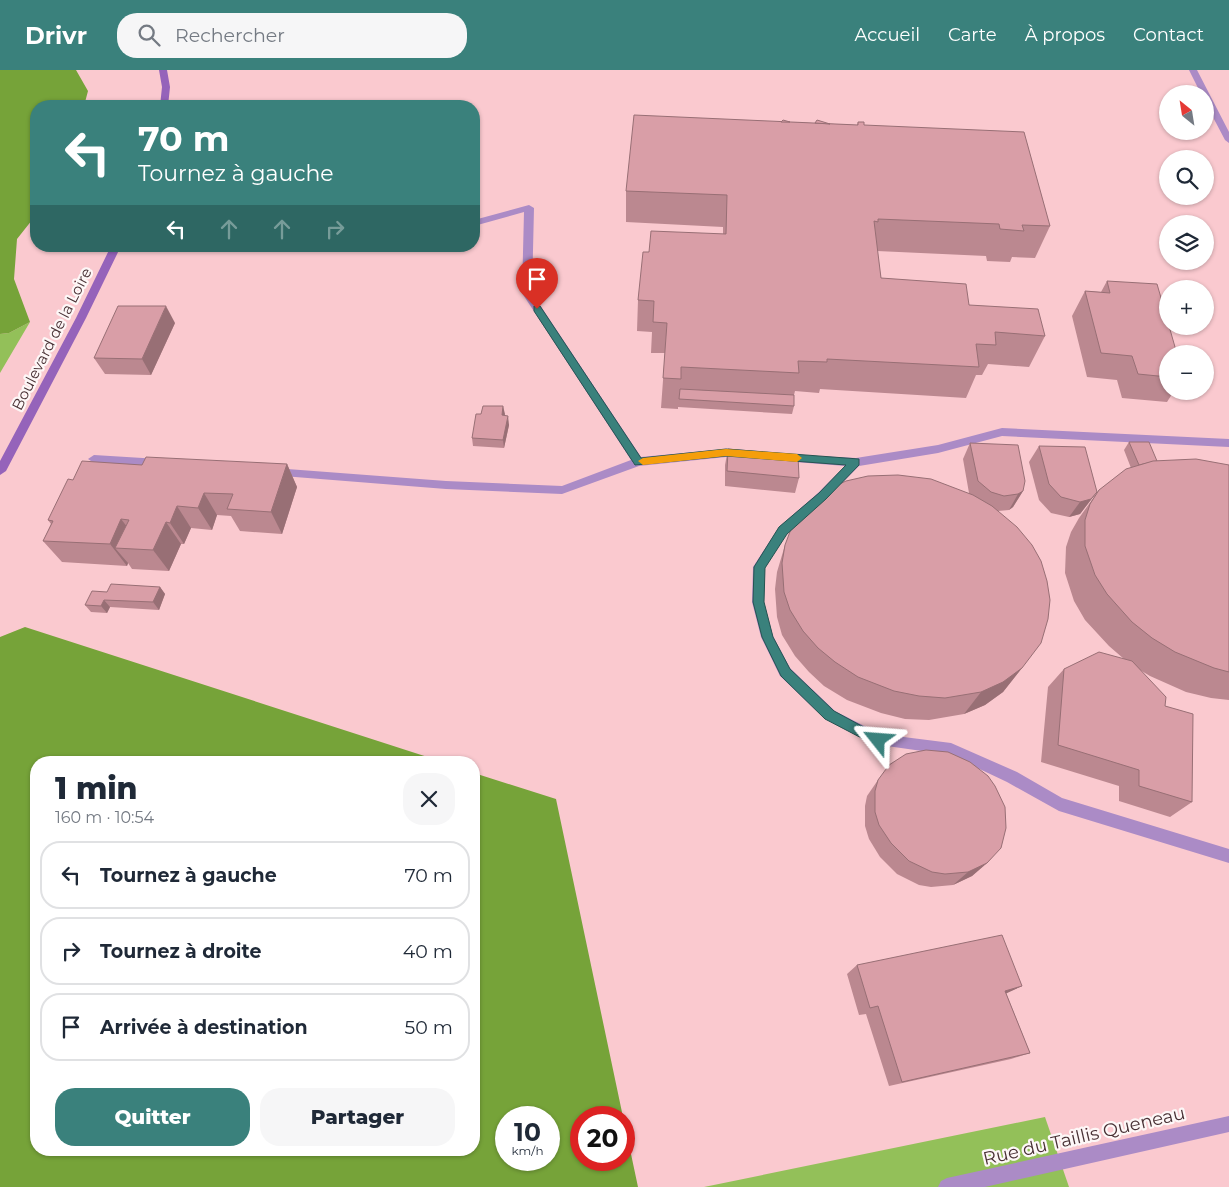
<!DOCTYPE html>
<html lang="fr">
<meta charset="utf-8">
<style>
:root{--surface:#fff;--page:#f6f6f7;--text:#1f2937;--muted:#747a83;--line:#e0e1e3;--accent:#3a817c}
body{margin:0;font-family:Montserrat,sans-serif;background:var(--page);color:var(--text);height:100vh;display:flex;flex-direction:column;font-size:19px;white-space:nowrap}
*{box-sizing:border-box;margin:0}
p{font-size:16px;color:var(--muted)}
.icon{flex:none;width:28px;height:28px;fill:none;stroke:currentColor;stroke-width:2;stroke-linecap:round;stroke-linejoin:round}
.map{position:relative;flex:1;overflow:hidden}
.details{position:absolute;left:30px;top:686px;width:450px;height:400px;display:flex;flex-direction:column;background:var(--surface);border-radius:20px;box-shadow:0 1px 4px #0004}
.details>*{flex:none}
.banner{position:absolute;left:30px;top:30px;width:450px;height:152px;border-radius:20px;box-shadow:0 1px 4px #0004;background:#3a817c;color:#fff;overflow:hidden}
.needle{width:32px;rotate:330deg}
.controls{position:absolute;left:1159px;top:15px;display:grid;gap:10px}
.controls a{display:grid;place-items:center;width:55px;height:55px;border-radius:50%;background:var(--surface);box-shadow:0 1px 4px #0004;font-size:25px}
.speed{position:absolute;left:495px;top:1036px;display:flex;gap:10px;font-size:25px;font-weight:700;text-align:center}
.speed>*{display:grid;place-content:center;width:65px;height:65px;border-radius:50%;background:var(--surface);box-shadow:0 1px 4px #0004;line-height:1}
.speed small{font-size:12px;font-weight:400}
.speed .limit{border:8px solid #d22;background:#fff;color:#111}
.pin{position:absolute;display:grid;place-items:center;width:42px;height:42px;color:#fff;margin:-51px -21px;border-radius:50% 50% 50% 0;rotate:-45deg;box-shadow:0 0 5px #0007}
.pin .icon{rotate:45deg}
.me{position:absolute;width:55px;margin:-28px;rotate:298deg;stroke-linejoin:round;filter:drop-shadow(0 0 4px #0008)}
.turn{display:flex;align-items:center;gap:18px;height:105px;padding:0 25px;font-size:22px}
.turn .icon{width:65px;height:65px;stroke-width:2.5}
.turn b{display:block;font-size:35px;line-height:42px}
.lanes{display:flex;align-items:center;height:48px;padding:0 25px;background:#0003;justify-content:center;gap:25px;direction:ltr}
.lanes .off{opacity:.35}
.round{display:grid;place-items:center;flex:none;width:52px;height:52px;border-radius:20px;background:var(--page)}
.head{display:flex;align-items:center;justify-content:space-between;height:85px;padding:0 25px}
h1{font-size:30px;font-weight:800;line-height:38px}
.cta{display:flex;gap:10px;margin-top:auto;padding:10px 25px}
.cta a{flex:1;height:58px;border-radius:20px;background:var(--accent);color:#fff;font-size:20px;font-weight:800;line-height:58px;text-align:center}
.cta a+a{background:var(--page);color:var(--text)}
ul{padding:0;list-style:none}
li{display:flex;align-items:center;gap:15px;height:68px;margin:0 10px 8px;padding:0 15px;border:2px solid var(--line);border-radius:20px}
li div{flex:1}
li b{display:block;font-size:19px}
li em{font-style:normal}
header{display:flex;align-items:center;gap:30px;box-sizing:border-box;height:70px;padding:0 25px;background:var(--accent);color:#fff}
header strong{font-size:24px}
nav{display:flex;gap:28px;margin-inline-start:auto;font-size:18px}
.search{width:350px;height:45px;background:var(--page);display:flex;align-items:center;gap:12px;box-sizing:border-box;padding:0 18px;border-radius:20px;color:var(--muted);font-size:19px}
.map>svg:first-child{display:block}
.green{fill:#93c059}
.forest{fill:#76a339;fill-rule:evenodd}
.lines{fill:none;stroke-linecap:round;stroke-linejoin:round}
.lane{fill:#ab8bc6;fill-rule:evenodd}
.street{fill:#ab8bc6;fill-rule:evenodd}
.secondary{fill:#9563ba;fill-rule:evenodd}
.wall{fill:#bb8890}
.shaded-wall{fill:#986f75}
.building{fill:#d99ea7;stroke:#986f75}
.route{fill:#3a817c;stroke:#265451}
.slow{fill:#f59e0b}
.labels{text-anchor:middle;stroke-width:4.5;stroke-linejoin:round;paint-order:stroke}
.street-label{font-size:15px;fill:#483034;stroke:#fdf7f7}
.near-street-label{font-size:18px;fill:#483034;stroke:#fdf7f7}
</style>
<header>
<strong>Drivr</strong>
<div class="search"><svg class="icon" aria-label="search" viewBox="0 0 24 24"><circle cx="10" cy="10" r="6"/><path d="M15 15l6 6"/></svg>Rechercher</div>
<nav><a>Accueil</a><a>Carte</a><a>À propos</a><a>Contact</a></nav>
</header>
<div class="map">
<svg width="1229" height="1117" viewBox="0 0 1229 1117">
<rect width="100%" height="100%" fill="#fac9cf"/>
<g class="green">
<path d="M30,252L0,303V264L9,263Z"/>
<path d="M1045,1047L1069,1117H704Z"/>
</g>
<g class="forest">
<path d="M0,0H76L88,21L84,36H36V145L17,169L14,209L30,252L9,263L0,264Z"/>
<path d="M25,557L443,692H36V1080H474V703L556,729L623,1047L581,1048V1090H624V1051L638,1117H0V567ZM506,1048H549V1090H506Z"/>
</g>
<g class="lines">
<g class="lane">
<path d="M529,135L534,138L532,223L641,387L726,379L747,381L749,384L747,387H726L639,396L562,424L446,419L270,405L268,402L270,399L274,398L446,411L562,416L631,390L522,223L524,142L474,156V150Z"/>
<path d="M1002,358L1229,369V377L1002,366L938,383L859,396L826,429L787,463L765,498L764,532L773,566L790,598L835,641L880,664L951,673L1017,702L1062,728L1229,779V793L1059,741L1007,712L950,685L873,674L825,649L780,606L761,567L752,532L753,497L779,457L818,423L845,396L783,391L779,390L777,387L779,384L856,388L938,375Z"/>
<path d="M94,385L159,389L165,393L159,397L94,393L88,389Z"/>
</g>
<g class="street">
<path d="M1189,0H1197L1229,62V73L1225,70L1205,32V24H1201Z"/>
<path d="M1229,1046V1062L985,1117H938L941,1111L947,1108Z"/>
</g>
<g class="secondary">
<path d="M159,0H167L170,17L168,36H160L162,17Z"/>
<path d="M111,176H121L86,248L6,401L0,405V391L76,248Z"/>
</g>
</g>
<g class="wall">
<path d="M790,52L857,55L858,52L1050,156L1035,188L1012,187L1010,192L987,191L986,186L877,181L881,208L969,235L1045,266L1029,297L988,294L982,305H976L966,328L820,319L819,323L795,321L794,325V336L792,344L678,337V339L661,338L665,283H651L652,262L637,261L638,230L649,182L723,164V157L626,152V121Z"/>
<path d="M1107,211L1168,284V321H1174L1167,332L1122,328L1117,310L1087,307L1072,246L1085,221L1101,222Z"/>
<path d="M175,253L151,305L105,304L94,288Z"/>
<path d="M503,336L504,346L509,355L504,378L473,376L472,368L481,344Z"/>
<path d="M1129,372L1157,391L1229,395V630L1211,628L1186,622L1150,606L1140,600L1165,636L1192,732L1170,747L1119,731V716L1041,692L1048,617L1064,599L1124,589L1109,576L1085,550L1074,531L1065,503L1066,477L1071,462L1079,448L1099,420L1131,398L1124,380Z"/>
<path d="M970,373L1023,421L1013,437L1009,440L998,441L1022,598L1003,622L985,635L964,644L929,650L905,649L881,643L847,630L824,616L809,602L795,586L782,565L777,547L775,519L777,502L785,475L969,423L963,389Z"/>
<path d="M1039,376L1097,422L1080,444L1069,447L1051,443L1039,430L1029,392Z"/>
<path d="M728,379L799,408L795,423L725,416V395Z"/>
<path d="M287,394L297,417L282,464L240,461L231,446L217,445L212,460L191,458L184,474H181L169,501L132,499L128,493L127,496L62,492L43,471L51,454L48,450L73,410L142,395Z"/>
<path d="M160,517L165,524L159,540L110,537L107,543L91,542L85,535L107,522Z"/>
<path d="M878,710L987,793L972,806L953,815L931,817L919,815L897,804L880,787L869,769L865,756V736L867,726Z"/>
<path d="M857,895L1022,916L1006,923L1030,983L1011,989L889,1016L866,944L859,945L847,904Z"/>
</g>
<g class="shaded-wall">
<path d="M166,236L175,253L151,305L142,289Z"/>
<path d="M503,336L505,344L503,354L502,345Z"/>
<path d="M508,346L509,355L504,378L503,370Z"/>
<path d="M287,394L297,417L282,464L271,442Z"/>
<path d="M1023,421L1013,437L1009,440L1018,424Z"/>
<path d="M1097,422L1080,444L1069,447L1080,432Z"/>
<path d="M204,423L217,445L212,460L198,438Z"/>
<path d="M177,436L191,458L184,474L170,453Z"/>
<path d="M121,449L138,471L115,478L128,493L127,496L110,474Z"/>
<path d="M166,452L181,474L169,501L153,480Z"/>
<path d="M160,517L165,524L159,540L153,532Z"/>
<path d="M104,530L110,537L107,543L101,536Z"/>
<path d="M1022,598L1003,622L985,635L964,644L981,622Z"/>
<path d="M987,793L972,806L953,815L968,802Z"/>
<path d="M1022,916L1005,924V921Z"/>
</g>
<g class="building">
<path d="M634,45L858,55V52H864V55L1024,62L1050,156L1022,155L1024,161L1000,159L999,154L878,149V152L874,151L881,208L966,214L969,235L1038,239L1045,266L995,262L996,275L976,274L979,297L827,289V292L798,291L799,303L681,297V309L663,308L667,253L653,252L654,231L638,230L643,182H649L651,161L726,164L727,125L626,121Z"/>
<path d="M783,50L790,52H781Z"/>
<path d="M817,50L830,54L815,53Z"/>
<path d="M1107,211L1157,214L1168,252V256H1169L1177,284H1168V307L1138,304L1132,286L1101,283L1085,221L1110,223Z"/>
<path d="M118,236H166L142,289L94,288Z"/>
<path d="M680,319L794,325V336L679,329Z"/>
<path d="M483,336H503L502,345L508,346L503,370L472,368L476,344H481Z"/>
<path d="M1129,372H1149L1157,391L1139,395Z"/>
<path d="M970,373L1018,375L1025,411L1023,421L1018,424L1004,426L991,422L978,411Z"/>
<path d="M1039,376L1085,377L1097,422L1091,429L1080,432L1061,427L1049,414Z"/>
<path d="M728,379L798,385L799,408L727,401Z"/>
<path d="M146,387L287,394L271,442L227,439L233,424L204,423L198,438L177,436L170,453L166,452L153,480L115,478L129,450L121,449L110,474L43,471L53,451L48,450L68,409L73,410L82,391L142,395Z"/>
<path d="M1196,389L1229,395V602L1214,598L1175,582L1152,568L1132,552L1107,524L1095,505L1085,476V450L1090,434L1099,420L1126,399L1153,391Z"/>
<path d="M898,405L931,409L973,425L992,436L1017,457L1032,475L1041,491L1047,511L1050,530L1048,549L1041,573L1022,598L1003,612L981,622L945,628L919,626L894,621L858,607L835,592L818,578L803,561L790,540L784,522L782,493L785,475L794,451L813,429L829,419L846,411L868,406Z"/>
<path d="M111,514L160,517L153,532L104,530L101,536L85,535L92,521L107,522Z"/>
<path d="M1099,582L1132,591L1166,627L1165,636L1193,644L1192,732L1139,716V700L1058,675L1064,599Z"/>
<path d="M926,680L948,682L970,692L988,706L995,716L1005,737L1006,758L1001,778L987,793L968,802L945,804L932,802L909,791L891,773L879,755L875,742V721L878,710L889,695L906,684Z"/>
<path d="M1002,865L1022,916L1005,921L1030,983L902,1012L878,936L870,938L857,895Z"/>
</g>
<path class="route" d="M534,236H540L641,388L726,379L859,389V395L826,429L787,464L765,498L764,532L773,567L790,599L834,641L882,667L884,670L882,674L878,676L873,674L825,649L781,606L762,567L753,532L754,497L779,457L819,423L846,395L726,386L635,395L534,241Z"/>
<path class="slow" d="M726,379L797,384L802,388L797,392L726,386L643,395L638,391L643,388Z"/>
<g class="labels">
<g class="street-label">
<text transform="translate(52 269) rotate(-63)" y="5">Boulevard de la Loire</text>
</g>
<g class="near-street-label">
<text transform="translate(1084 1066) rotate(-13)" y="6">Rue du Taillis Queneau</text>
</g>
</g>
</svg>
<div class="controls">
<a><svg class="needle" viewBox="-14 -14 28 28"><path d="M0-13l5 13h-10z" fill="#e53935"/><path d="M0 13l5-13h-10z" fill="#747a83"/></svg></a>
<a><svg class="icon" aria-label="search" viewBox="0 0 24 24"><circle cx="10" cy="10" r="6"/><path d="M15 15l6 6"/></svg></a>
<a><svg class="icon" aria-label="layers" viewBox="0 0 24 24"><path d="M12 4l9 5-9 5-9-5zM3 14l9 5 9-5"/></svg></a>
<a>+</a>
<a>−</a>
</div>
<div class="speed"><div>10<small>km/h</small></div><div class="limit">20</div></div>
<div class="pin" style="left:537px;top:239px;background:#d93025"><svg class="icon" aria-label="arrive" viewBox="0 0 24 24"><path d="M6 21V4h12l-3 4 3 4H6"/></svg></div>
<svg class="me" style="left:878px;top:670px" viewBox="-20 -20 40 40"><path d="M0-17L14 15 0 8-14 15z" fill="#3a817c" stroke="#fff" stroke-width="4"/></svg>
<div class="banner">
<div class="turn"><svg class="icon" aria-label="left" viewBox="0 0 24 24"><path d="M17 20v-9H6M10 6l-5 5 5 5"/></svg><div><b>70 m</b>Tournez à gauche</div></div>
<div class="lanes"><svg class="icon" aria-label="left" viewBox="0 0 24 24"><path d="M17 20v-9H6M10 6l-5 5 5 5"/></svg><svg class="icon off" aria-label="ahead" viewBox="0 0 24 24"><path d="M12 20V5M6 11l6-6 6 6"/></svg><svg class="icon off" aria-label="ahead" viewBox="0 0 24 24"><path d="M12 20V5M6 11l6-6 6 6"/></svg><svg class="icon off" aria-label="right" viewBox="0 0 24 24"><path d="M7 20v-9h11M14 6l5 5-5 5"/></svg></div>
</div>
<section class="details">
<div class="head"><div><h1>1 min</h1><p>160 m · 10:54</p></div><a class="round"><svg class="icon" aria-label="close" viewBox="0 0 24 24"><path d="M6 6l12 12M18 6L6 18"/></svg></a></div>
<ul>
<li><svg class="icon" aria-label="left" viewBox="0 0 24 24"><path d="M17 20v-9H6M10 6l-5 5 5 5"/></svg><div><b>Tournez à gauche</b></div><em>70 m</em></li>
<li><svg class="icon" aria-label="right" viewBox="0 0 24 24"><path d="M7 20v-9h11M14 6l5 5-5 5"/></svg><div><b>Tournez à droite</b></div><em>40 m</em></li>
<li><svg class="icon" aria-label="arrive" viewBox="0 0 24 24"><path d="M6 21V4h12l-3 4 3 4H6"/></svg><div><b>Arrivée à destination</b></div><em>50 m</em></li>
</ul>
<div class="cta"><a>Quitter</a><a>Partager</a></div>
</section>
</div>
